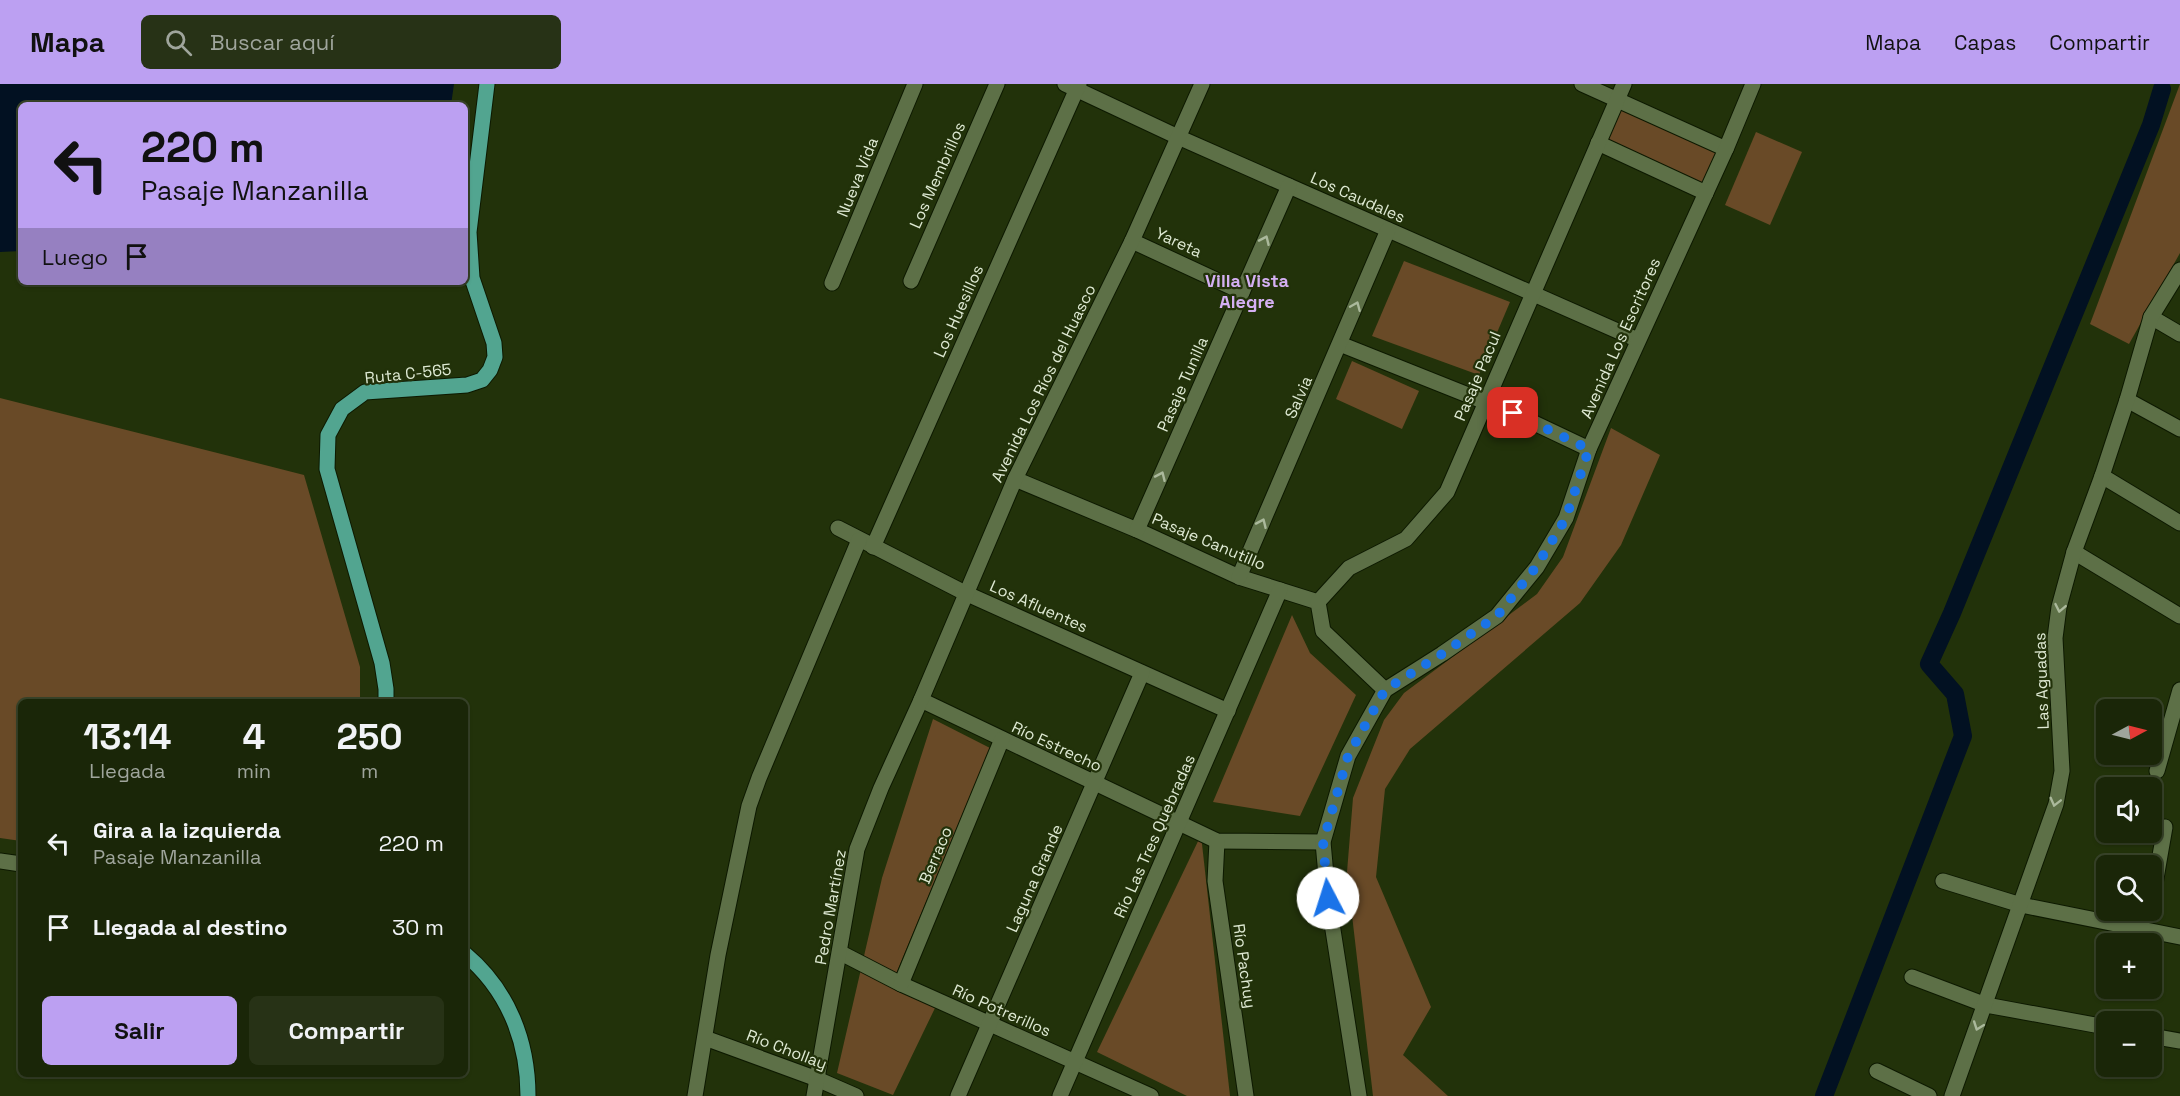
<!DOCTYPE html>
<html lang="es">
<meta charset="utf-8">
<style>
:root{--surface:#1a2608;--page:#273216;--text:#f1f3f6;--muted:#9fa59c;--line:#384329;--accent:#bca0f2}
body{margin:0;font-family:"Space Grotesk",sans-serif;background:var(--page);color:var(--text);height:100vh;display:flex;flex-direction:column;font-size:22px;white-space:nowrap}
*{box-sizing:border-box;margin:0}
p{font-size:20px;color:var(--muted)}
.icon{flex:none;width:33px;height:33px;fill:none;stroke:currentColor;stroke-width:2;stroke-linecap:round;stroke-linejoin:round}
.map{position:relative;flex:1;overflow:hidden}
.panel{position:absolute;left:18px;top:615px;width:450px;height:378px;display:flex;flex-direction:column;background:var(--surface);border-radius:9px;box-shadow:0 2px 4px #0004,0 0 0 2px var(--line)}
.panel>*{flex:none}
.banner{position:absolute;left:18px;top:18px;width:450px;height:183px;border-radius:9px;box-shadow:0 2px 4px #0004,0 0 0 2px var(--line);background:#bca0f2;color:#111;overflow:hidden}
.needle{width:39px;rotate:83deg}
.tools{position:absolute;left:2096px;top:615px;display:grid;gap:12px}
.tools a{display:grid;place-items:center;width:66px;height:66px;border-radius:9px;background:var(--surface);box-shadow:0 2px 4px #0004,0 0 0 2px var(--line);font-size:30px}
.pin{position:absolute;display:grid;place-items:center;width:51px;height:51px;color:#fff;margin:-26px;border-radius:12px;box-shadow:0 3px 9px #0006}
.me{position:absolute;width:66px;margin:-33px;rotate:355deg;stroke-linejoin:round;filter:drop-shadow(0 0 4px #0008)}
.turn{display:flex;align-items:center;gap:21px;height:126px;padding:0 24px;font-size:27px}
.turn .icon{width:78px;height:78px;stroke-width:2.5}
.turn b{display:block;font-size:42px;line-height:51px}
.then{display:flex;align-items:center;height:57px;padding:0 24px;background:#0003;gap:12px;font-size:22px}
.eta{display:flex;justify-content:space-evenly;align-items:center;height:102px;text-align:center}
.eta b{font-size:36px;font-weight:600;line-height:42px}
.action{display:flex;gap:12px;margin-top:auto;padding:12px 24px}
.action a{flex:1;height:69px;border-radius:9px;background:var(--accent);color:#111;font-size:24px;font-weight:600;line-height:69px;text-align:center}
.action a+a{background:var(--page);color:var(--text)}
ul{padding:0;list-style:none}
li{display:flex;align-items:center;gap:18px;height:84px;padding:0 24px}
li div{flex:1}
li b{display:block;font-size:22px}
li em{font-style:normal}
header{display:flex;align-items:center;gap:36px;box-sizing:border-box;height:84px;padding:0 30px;background:var(--accent);color:#111}
header strong{font-size:28px}
nav{display:flex;gap:33px;margin-inline-start:auto;font-size:21px}
.search{width:420px;height:54px;background:var(--page);display:flex;align-items:center;gap:15px;box-sizing:border-box;padding:0 21px;border-radius:9px;color:var(--muted);font-size:22px}
.map>svg:first-child{display:block}
.green{fill:#694a27}
.water{fill:#021122}
.lines{fill:none;stroke-linecap:round;stroke-linejoin:round}
.canal{stroke:#021122;stroke-width:18}
.minor-casing{stroke:#0d1900;stroke-width:17}
.major-casing{stroke:#0d1900;stroke-width:17}
.minor{stroke:#5d7047;stroke-width:15}
.major{stroke:#52a590;stroke-width:15}
.oneway{stroke:#abb99c}
.route{stroke:#1a73e8;stroke-width:10;stroke-dasharray:0 18}
.labels{text-anchor:middle;stroke-width:4.5;stroke-linejoin:round;paint-order:stroke}
.street-label{font-size:16px;fill:#dfead4;stroke:#22320a}
.neighbourhood-label{font-size:18px;font-weight:bold;fill:#d4b0f3;stroke:#22320a}
</style>
<header>
<strong>Mapa</strong>
<div class="search"><svg class="icon" aria-label="search" viewBox="0 0 24 24"><circle cx="10" cy="10" r="6"/><path d="M15 15l6 6"/></svg>Buscar aquí</div>
<nav><a>Mapa</a><a>Capas</a><a>Compartir</a></nav>
</header>
<div class="map">
<svg width="2180" height="1012" viewBox="0 0 2180 1012">
<rect width="100%" height="100%" fill="#22320a"/>
<g class="green">
<path d="M2180,0V169L2129,260L2090,240Z"/>
<path d="M1618,17L1725,65L1705,107L1600,59Z"/>
<path d="M1756,48L1802,68L1770,141L1725,121Z"/>
<path d="M1404,177L1510,218L1479,291L1372,252Z"/>
<path d="M1352,277L1419,307L1402,345L1336,315Z"/>
<path d="M0,314L304,391L360,583V618H21V757L0,754Z"/>
<path d="M1611,344L1660,371L1621,461L1580,519L1410,665L1385,705L1376,793L1431,923L1403,971L1448,1012H1373L1347,788L1353,714L1384,636L1404,609L1537,510L1563,473Z"/>
<path d="M1292,531L1310,569L1356,611L1300,732L1213,718Z"/>
<path d="M933,635L990,664L891,902L935,924L893,1011L837,989L882,794Z"/>
<path d="M1201,751L1230,1012H1187L1097,968Z"/>
</g>
<path class="water" d="M0,0H454L451,21H21V167L0,168Z"/>
<g class="lines">
<path class="canal" d="M1824,1012L1963,652L1955,610L1929,580L1952,529L2151,41L2162,5"/>
<g class="minor-casing">
<g id="minor">
<path d="M1065,0L1178,53L1638,256"/>
<path d="M1582,0L1726,65"/>
<path d="M1598,59L1706,109"/>
<path d="M1132,157L1242,208"/>
<path d="M911,197L997,0"/>
<path d="M832,199L915,0"/>
<path d="M2151,233L2180,250"/>
<path d="M1340,260L1513,329L1589,365"/>
<path d="M2127,316L2180,345"/>
<path d="M2102,392L2180,439"/>
<path d="M1015,395L1137,446L1239,493L1318,518L1323,547L1385,606"/>
<path d="M838,444L965,509L1228,627"/>
<path d="M1137,446L1289,102"/>
<path d="M873,463L1079,0"/>
<path d="M2074,468L2180,532"/>
<path d="M1239,493L1388,146"/>
<path d="M1318,518L1349,484L1406,455L1447,408L1624,0"/>
<path d="M921,616L1217,757L1323,758"/>
<path d="M2157,687L2180,606"/>
<path d="M1217,757L1215,797L1246,1012"/>
<path d="M0,777L21,780"/>
<path d="M1943,797L2021,821L2180,853"/>
<path d="M2151,823L2165,743"/>
<path d="M841,869L901,900L1151,1012"/>
<path d="M1912,893L1986,921L2106,943"/>
<path d="M901,900L1002,655"/>
<path d="M2151,952L2180,957"/>
<path d="M705,954L817,995L856,1012"/>
<path d="M1877,987L1929,1012"/>
<path d="M695,1012L718,871L749,722L759,694L859,456"/>
<path d="M814,1012L857,765L881,704L921,616L1015,395L1132,157L1202,0"/>
<path d="M958,1012L1142,589"/>
<path d="M1060,1012L1280,506"/>
<path d="M1359,1012L1328,814L1323,758L1348,672L1385,606L1442,570L1497,532L1537,483L1566,434L1589,365L1726,65L1753,0"/>
<path d="M1952,1012L2056,720L2062,687L2055,554L2059,523L2074,468L2102,392L2127,316L2151,233L2180,186"/>
</g>
</g>
<g class="major-casing">
<g id="major">
<path d="M386,618V605L382,579L327,385L328,351L342,325L365,308L467,301L482,296L490,286L495,273L494,259L472,194L469,148L487,0"/>
<path d="M465,870C508,906 528,957 528,1012"/>
</g>
</g>
<use href="#minor" class="minor"/>
<use href="#major" class="major"/>
</g>
<defs><path id="oneway-chevron" d="M-2-3.5L2.5 0L-2 3.5" fill="none" stroke-width="1.6" stroke-linecap="round" stroke-linejoin="round" transform="scale(1.5)"/></defs>
<g class="oneway">
<use href="#oneway-chevron" transform="translate(1265 156) rotate(-66)"/>
<use href="#oneway-chevron" transform="translate(1356 222) rotate(-67)"/>
<use href="#oneway-chevron" transform="translate(1161 392) rotate(-66)"/>
<use href="#oneway-chevron" transform="translate(1262 439) rotate(-66)"/>
<use href="#oneway-chevron" transform="translate(2060 524) rotate(101)"/>
<use href="#oneway-chevron" transform="translate(2055 718) rotate(104)"/>
<use href="#oneway-chevron" transform="translate(1978 942) rotate(110)"/>
</g>
<g class="lines">
<path class="route" d="M1328,814L1323,758L1348,672L1385,606L1442,570L1497,532L1536,483L1566,434L1589,365L1513,329"/>
</g>
<g class="labels">
<g class="street-label">
<text transform="translate(937 91) rotate(-66)" y="6">Los Membrillos</text>
<text transform="translate(857 93) rotate(-68)" y="6">Nueva Vida</text>
<text transform="translate(1358 113) rotate(24)" y="6">Los Caudales</text>
<text transform="translate(1179 158) rotate(25)" y="6">Yareta</text>
<text transform="translate(958 227) rotate(-66)" y="6">Los Huesillos</text>
<text transform="translate(1620 254) rotate(-66)" y="6">Avenida Los Escritores</text>
<text transform="translate(408 289) rotate(-6)" y="6">Ruta C-565</text>
<text transform="translate(1477 292) rotate(-67)" y="6">Pasaje Pacul</text>
<text transform="translate(1043 299) rotate(-64)" y="6">Avenida Los Ríos del Huasco</text>
<text transform="translate(1182 300) rotate(-66)" y="6">Pasaje Tunilla</text>
<text transform="translate(1298 313) rotate(-66)" y="6">Salvia</text>
<text transform="translate(1209 457) rotate(23)" y="6">Pasaje Canutillo</text>
<text transform="translate(1039 522) rotate(24)" y="6">Los Afluentes</text>
<text transform="translate(2041 597) rotate(-92)" y="6">Las Aguadas</text>
<text transform="translate(1057 662) rotate(25)" y="6">Río Estrecho</text>
<text transform="translate(1154 752) rotate(-66)" y="6">Río Las Tres Quebradas</text>
<text transform="translate(935 771) rotate(-67)" y="6">Berraco</text>
<text transform="translate(1034 794) rotate(-66)" y="6">Laguna Grande</text>
<text transform="translate(830 823) rotate(-80)" y="6">Pedro Martínez</text>
<text transform="translate(1245 882) rotate(82)" y="6">Río Pachuy</text>
<text transform="translate(1002 926) rotate(24)" y="6">Río Potrerillos</text>
<text transform="translate(787 965) rotate(21)" y="6">Río Chollay</text>
</g>
<g class="neighbourhood-label">
<text x="1247" y="203">Villa Vista<tspan x="1247" dy="21">Alegre</tspan></text>
</g>
</g>
</svg>
<div class="tools">
<a><svg class="needle" viewBox="-14 -14 28 28"><path d="M0-13l5 13h-10z" fill="#e53935"/><path d="M0 13l5-13h-10z" fill="#9fa59c"/></svg></a>
<a><svg class="icon" aria-label="sound" viewBox="0 0 24 24"><path d="M4 9h4l5-4v14l-5-4H4zM17 9q2 3 0 6"/></svg></a>
<a><svg class="icon" aria-label="search" viewBox="0 0 24 24"><circle cx="10" cy="10" r="6"/><path d="M15 15l6 6"/></svg></a>
<a>+</a>
<a>−</a>
</div>
<div class="pin" style="left:1513px;top:329px;background:#d93025"><svg class="icon" aria-label="arrive" viewBox="0 0 24 24"><path d="M6 21V4h12l-3 4 3 4H6"/></svg></div>
<svg class="me" style="left:1328px;top:814px" viewBox="-20 -20 40 40"><circle r="19" fill="#fff"/><path d="M0-13L10 11 0 6-10 11z" fill="#1a73e8"/></svg>
<div class="banner">
<div class="turn"><svg class="icon" aria-label="left" viewBox="0 0 24 24"><path d="M17 20v-9H6M10 6l-5 5 5 5"/></svg><div><b>220 m</b>Pasaje Manzanilla</div></div>
<div class="then">Luego<svg class="icon" aria-label="arrive" viewBox="0 0 24 24"><path d="M6 21V4h12l-3 4 3 4H6"/></svg></div>
</div>
<section class="panel">
<div class="eta">
<div><b>13:14</b><p>Llegada</p></div>
<div><b>4</b><p>min</p></div>
<div><b>250</b><p>m</p></div>
</div>
<ul>
<li><svg class="icon" aria-label="left" viewBox="0 0 24 24"><path d="M17 20v-9H6M10 6l-5 5 5 5"/></svg><div><b>Gira a la izquierda</b><p>Pasaje Manzanilla</p></div><em>220 m</em></li>
<li><svg class="icon" aria-label="arrive" viewBox="0 0 24 24"><path d="M6 21V4h12l-3 4 3 4H6"/></svg><div><b>Llegada al destino</b></div><em>30 m</em></li>
</ul>
<div class="action"><a>Salir</a><a>Compartir</a></div>
</section>
</div>
